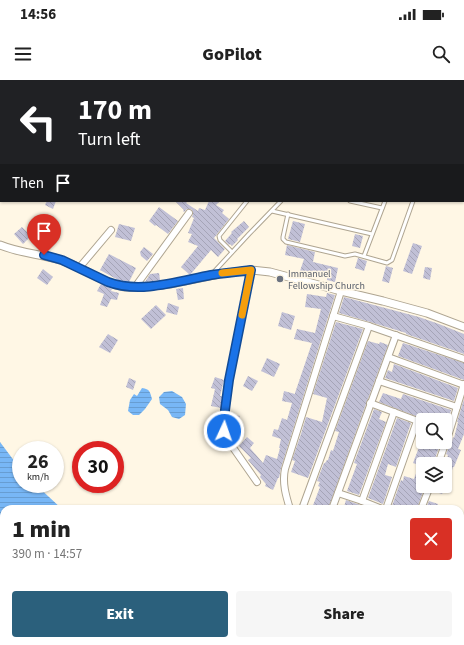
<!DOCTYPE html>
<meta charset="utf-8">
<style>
:root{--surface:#fff;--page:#f6f6f6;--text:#222;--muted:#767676;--accent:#2b607c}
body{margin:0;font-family:"Source Sans 3",sans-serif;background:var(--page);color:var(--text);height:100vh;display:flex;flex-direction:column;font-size:15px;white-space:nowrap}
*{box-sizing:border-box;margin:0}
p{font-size:13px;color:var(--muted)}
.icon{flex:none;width:22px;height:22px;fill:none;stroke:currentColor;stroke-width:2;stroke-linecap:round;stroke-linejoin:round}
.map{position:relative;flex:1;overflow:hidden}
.details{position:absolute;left:0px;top:425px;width:464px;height:140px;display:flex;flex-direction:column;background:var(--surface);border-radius:12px 12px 0 0;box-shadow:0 1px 3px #0004}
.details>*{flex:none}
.banner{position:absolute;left:0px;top:0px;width:464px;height:122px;box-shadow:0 1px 3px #0004;background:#202124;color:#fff;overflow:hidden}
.buttons{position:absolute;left:416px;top:333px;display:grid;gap:8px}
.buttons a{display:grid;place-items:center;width:36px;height:36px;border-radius:4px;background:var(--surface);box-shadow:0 1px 3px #0004;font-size:20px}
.speed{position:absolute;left:12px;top:361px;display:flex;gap:8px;font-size:20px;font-weight:700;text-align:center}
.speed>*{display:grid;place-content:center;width:52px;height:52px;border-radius:50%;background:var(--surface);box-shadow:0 1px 3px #0004;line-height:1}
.speed small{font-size:10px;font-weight:400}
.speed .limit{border:6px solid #d22;background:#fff;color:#111}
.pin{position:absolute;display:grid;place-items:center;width:34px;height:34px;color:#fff;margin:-41px -17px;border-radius:50% 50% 50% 0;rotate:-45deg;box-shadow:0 0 4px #0007}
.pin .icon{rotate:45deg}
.me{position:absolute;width:44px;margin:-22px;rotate:3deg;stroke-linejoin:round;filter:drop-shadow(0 0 3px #0008)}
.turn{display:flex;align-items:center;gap:14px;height:84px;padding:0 12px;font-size:18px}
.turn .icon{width:52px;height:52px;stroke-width:2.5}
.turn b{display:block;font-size:28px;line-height:34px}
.then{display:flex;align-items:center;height:38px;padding:0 12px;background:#0003;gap:8px;font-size:15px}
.round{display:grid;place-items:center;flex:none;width:42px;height:42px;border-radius:4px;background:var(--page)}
.headline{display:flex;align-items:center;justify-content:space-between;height:68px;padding:0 12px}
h1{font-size:24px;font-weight:800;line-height:30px}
.action{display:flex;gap:8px;margin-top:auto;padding:8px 12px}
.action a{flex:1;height:46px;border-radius:4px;background:var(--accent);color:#fff;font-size:16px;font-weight:800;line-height:46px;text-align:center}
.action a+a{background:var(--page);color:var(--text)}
.status{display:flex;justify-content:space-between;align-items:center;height:28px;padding:0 20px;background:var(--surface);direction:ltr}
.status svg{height:11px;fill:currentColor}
header{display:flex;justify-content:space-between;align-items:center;height:52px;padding:0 12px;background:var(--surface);font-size:18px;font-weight:800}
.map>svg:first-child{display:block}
.water{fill:url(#water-rules)}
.building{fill:url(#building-back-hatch)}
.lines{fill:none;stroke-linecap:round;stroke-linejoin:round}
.service-casing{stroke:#afa591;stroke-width:5}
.minor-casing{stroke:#afa591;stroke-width:8}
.tertiary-casing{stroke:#afa591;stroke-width:9}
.service{stroke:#fff;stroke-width:3}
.minor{stroke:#fff;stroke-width:6}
.tertiary{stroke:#fff;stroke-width:7}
.route-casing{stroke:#114b97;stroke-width:10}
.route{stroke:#1a73e8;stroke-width:7}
.slow{stroke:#f59e0b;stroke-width:7}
.worship-dot{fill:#6b7280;stroke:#fff7e5;stroke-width:1.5}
.labels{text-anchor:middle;stroke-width:3;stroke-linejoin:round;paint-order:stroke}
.worship-label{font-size:10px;fill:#5b616d;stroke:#fff7e5;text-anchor:start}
</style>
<div class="status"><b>14:56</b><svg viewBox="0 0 49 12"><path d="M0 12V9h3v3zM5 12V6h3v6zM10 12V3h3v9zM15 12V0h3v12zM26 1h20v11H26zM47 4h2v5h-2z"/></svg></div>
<header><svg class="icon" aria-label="menu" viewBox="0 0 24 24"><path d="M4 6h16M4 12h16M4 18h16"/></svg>GoPilot<svg class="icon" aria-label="search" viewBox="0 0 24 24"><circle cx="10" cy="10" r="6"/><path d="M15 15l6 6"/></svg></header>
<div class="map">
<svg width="464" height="565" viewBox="0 0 464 565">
<defs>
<pattern id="water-rules" width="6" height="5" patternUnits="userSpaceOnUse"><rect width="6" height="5" fill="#78b7f6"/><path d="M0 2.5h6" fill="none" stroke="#679dd2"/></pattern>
<pattern id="building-back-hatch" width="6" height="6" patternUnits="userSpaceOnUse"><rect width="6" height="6" fill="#c1c0d6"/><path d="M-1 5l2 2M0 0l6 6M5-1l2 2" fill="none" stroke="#a5a4b7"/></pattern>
</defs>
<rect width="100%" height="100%" fill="#fff7e5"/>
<g class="water">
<path d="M142,308C150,309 150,312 152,319L145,329L139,335H133L128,331L130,320L134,314L137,316Z"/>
<path d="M172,311L182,317L186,324L185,335L179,339L172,337L168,330L160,324L159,317L164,312Z"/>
<path d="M0,362L21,390V404H35L62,429H4V455L0,450Z"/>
<path d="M114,561H216L223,565H117Z"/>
</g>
<g class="building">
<path d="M47,121H56L53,129L45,125Z"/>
<path d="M175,121H188L186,123L198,131L199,128L205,130L209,121H220L216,125L224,130L222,133L229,139L214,158L225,169L218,177L211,170L190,195L181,187L198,166L188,162L192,154L188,153L194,138L192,137L193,134V132L191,129H187L184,132L183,131L184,130Z"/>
<path d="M159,127L178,141L168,154L156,145L155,146L149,141Z"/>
<path d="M244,141L249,147L237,159L238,160L232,166L230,164L229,165L225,161L232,153L231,152Z"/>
<path d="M293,141L305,144L300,162L288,159Z"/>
<path d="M119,144L135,148L131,161L115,157Z"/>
<path d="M22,147L31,156L23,164L14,154Z"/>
<path d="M50,149L56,151L53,160L47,157Z"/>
<path d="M355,154L363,156L360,168L352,166Z"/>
<path d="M39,157L46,158L45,168L38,167Z"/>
<path d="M413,163L422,166L412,194L403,191Z"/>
<path d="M287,165L315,172L313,182L338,188L335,202L327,200V198L300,191L304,179L285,175Z"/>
<path d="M144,167L153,174L147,181L141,176L140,172Z"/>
<path d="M109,174L136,188L129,202L120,201L100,190Z"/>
<path d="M358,178L367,181L364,191L355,188Z"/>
<path d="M386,186L393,188L389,203L382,201Z"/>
<path d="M425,187L432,188L430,200L423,198Z"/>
<path d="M43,189L53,197L47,205L37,198Z"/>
<path d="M159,193L160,200L145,202L150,194Z"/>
<path d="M101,204L112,209L111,211L119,213L117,220L111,219L107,227L100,225L104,214L97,211Z"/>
<path d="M183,208L184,219L178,220L176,209Z"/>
<path d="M327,213L335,215L281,388L279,398H278L273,410L265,406L266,404L260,397L261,395L248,380L251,378L239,366L247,357L254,363L250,368L263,383L266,375L277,379L280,368H279L281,359L272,356L274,349L278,350L282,338L287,340L292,323L282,321L284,311L295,314V313L312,263L294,259L297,249L315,253L321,229L305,227L307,214L326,217Z"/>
<path d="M344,217L419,237L439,244L464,254V274L406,254V253L370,242L339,233Z"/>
<path d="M168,223L179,227L177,235L166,232Z"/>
<path d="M156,225L166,235L151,249L141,239Z"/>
<path d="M282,232L295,236L291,250L278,246Z"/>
<path d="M336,242L363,249L308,398L291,392L295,381L292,380L301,354L306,337L322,342L327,318L313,314Z"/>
<path d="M108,254L118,260L110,273L99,267Z"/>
<path d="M368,261L379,264L380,262L388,265L368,319L366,322V324L328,429H323L319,428L318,429H307L308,427L312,428L320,407L318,406L320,402L317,401L324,383H325L327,380H328L331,370L333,371L339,352L335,351Z"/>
<path d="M403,263L464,283V300L398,276Z"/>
<path d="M267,278L280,284L274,297L261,291Z"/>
<path d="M394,284L458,308L454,321L385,298L388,290L392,292Z"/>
<path d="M248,296L258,301L252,311L243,306Z"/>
<path d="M215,297L224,300L220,316H223L221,328L211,326L215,309L211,308Z"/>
<path d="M129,298L136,301L133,310L126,307Z"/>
<path d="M383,313L401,319L403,314L451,330L449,338H447L446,340H426L379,322Z"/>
<path d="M464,319V354L458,369L461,370L454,387H453L450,397L449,396L445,406V384L448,375L446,374L451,362H452L453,357L454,358L458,342H457Z"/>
<path d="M374,329L382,332L379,339L386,342L359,415L347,411L357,384L354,383Z"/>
<path d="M231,334L240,336L238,342L230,340Z"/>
<path d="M397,338L411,343L396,387L388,384L385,395L392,397L383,424L368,418Z"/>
<path d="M421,362H441L433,384H423V406H425L417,429H391L401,400L403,401L404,396L414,399L419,385L413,383Z"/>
<path d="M434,406H446L442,414L433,411Z"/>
<path d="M346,420L363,426V429H349L344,427Z"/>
<path d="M429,421L438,424L437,429L426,428Z"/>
</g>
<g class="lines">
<g class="service-casing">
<g id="service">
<path d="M350,121L382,128"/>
<path d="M272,131L372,154"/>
<path d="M288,134L283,157V159L286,162L341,175L345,176L355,174L387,183L392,180L413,121"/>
<path d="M232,172L220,160L219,156L247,121"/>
<path d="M364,176L385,121"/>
<path d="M212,194L249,154L281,121"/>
</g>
</g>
<g class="minor-casing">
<g id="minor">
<path d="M79,188L111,150"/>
<path d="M251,190L229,300L224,342V351L227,359L257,402"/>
<path d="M135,207L189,133"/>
<path d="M333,236L369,246L464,279"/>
<path d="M388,277L464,305"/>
<path d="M379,301L457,327"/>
<path d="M370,323L423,343"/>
<path d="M438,384L449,353L464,304"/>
<path d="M338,413L362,421L382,429"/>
<path d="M362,421L394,332"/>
<path d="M290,429C286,416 282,403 285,389L341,211"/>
<path d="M302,429L369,246"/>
<path d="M332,429L396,255"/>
<path d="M386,429L417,341"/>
<path d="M421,429L430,406"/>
</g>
</g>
<g class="tertiary-casing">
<g id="tertiary">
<path d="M0,165C19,173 40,174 60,180C77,185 92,195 108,202L116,205L125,207H141L170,204L219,194L251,190L270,192L341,211L383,221L427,233L464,247"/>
<path d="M0,504L4,507"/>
<path d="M45,561L48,565"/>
</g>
</g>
<use href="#service" class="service"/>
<use href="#minor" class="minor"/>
<use href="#tertiary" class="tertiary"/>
</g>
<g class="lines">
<g class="route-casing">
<path id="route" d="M44,175L62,180L108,202C140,214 179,201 211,195C224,193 238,192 251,190L229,300L225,330L224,351"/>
</g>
<use href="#route" class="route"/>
<path class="slow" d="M222,193L251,190L242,235"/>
</g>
<circle class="worship-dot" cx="280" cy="199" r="4"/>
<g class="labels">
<g class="worship-label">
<text x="288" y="197">Immanuel<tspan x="288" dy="12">Fellowship Church</tspan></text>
</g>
</g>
</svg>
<div class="buttons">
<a><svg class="icon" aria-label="search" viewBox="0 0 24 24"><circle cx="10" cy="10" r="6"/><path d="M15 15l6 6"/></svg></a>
<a><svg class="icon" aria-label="layers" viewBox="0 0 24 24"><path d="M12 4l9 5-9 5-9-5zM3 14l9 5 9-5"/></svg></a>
</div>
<div class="speed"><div>26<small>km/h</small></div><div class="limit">30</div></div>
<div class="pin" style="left:44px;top:175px;background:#d93025"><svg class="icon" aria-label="arrive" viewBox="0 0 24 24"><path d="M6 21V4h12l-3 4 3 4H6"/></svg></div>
<svg class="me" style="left:224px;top:351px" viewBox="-20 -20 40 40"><circle r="17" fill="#1a73e8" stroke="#fff" stroke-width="3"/><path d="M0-11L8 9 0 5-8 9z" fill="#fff"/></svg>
<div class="banner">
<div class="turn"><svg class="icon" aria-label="left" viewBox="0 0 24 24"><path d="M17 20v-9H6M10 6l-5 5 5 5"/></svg><div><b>170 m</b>Turn left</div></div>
<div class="then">Then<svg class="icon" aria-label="arrive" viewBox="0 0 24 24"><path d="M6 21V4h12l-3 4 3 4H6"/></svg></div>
</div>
<section class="details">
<div class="headline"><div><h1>1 min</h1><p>390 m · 14:57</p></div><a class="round" style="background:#d93025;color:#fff"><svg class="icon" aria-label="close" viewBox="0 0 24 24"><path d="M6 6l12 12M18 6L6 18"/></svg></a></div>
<div class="action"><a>Exit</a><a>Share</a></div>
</section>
</div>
